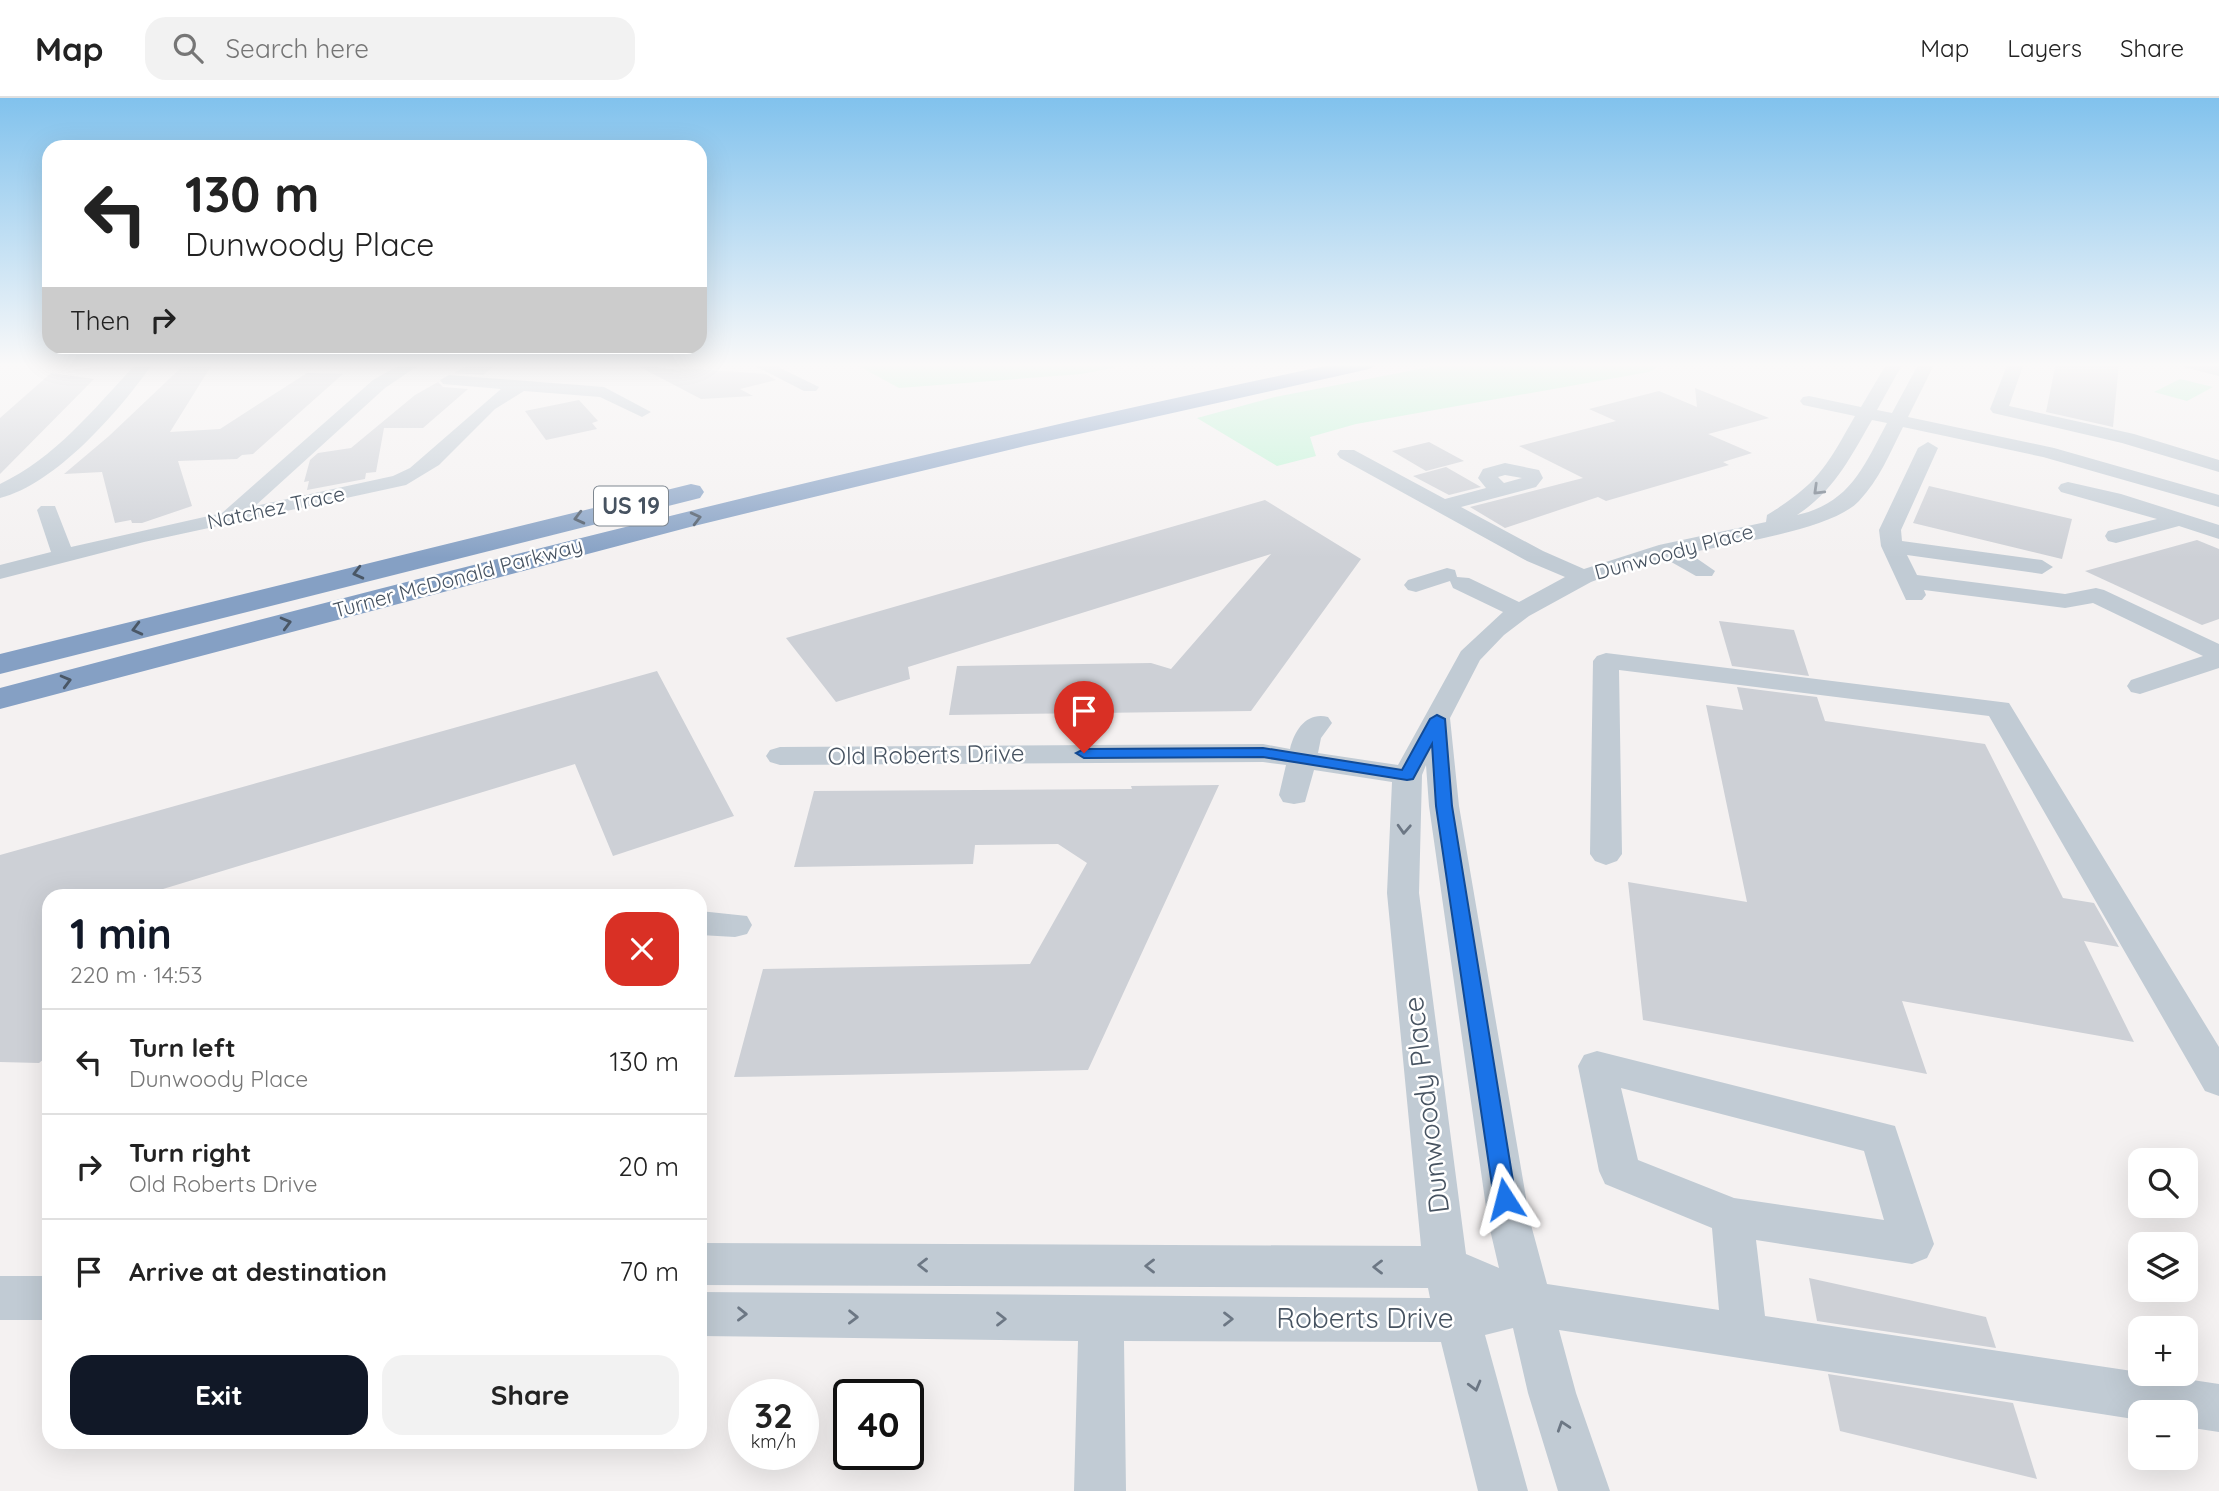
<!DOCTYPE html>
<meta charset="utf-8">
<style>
:root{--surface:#fff;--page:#f2f2f2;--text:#222;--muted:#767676;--line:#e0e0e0;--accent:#111827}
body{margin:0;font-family:Quicksand,sans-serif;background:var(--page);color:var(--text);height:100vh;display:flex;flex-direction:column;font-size:26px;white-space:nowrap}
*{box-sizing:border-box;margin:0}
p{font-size:23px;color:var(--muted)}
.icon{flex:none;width:38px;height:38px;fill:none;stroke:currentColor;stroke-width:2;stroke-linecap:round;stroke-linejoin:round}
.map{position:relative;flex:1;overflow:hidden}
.details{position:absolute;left:42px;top:791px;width:665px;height:560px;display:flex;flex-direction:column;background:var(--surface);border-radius:21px;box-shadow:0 7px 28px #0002}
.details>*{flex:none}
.banner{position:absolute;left:42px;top:42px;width:665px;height:214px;border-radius:21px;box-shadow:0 7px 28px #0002;background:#fff;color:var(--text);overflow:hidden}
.controls{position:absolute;left:2128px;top:1050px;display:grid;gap:14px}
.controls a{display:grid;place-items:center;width:70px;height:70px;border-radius:14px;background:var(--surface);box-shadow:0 7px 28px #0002;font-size:35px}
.speed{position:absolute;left:728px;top:1281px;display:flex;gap:14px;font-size:35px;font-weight:700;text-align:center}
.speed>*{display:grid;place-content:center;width:91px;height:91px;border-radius:50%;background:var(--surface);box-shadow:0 7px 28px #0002;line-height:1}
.speed small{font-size:18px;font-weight:400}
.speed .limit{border:4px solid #111;border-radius:10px;background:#fff;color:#111}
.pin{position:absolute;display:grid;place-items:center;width:60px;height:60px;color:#fff;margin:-72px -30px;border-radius:50% 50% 50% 0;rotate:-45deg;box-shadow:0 0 7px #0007}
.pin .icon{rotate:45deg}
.me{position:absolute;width:77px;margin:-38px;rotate:351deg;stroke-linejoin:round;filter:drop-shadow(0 0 5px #0008)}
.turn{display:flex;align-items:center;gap:24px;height:147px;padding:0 28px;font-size:32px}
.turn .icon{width:91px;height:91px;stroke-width:2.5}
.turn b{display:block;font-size:49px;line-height:60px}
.then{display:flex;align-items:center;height:66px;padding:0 28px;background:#0003;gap:14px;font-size:26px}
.round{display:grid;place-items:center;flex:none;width:74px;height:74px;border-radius:21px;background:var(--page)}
.headline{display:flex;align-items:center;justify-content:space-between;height:119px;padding:0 28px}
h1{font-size:42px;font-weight:700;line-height:52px;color:var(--accent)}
.cta{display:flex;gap:14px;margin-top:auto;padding:14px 28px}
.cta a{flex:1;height:80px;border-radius:21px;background:var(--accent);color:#fff;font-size:28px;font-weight:700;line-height:80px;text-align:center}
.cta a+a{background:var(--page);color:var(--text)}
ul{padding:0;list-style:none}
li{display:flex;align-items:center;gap:21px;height:105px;padding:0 28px;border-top:2px solid var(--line)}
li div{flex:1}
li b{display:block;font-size:26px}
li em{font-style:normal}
header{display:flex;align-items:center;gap:42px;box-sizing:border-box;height:98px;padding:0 35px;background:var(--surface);border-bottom:2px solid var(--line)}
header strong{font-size:33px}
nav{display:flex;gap:38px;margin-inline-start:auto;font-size:24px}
.search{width:490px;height:63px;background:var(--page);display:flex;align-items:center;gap:18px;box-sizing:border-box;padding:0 24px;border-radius:21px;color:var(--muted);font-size:26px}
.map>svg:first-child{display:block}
.green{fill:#bef4d5}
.building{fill:#cdd0d6}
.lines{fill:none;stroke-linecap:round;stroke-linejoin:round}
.minor{fill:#c1cbd4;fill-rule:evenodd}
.highway{fill:#85a0c4;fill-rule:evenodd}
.oneway{stroke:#6c7784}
.oneway2{stroke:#4a5766}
.route{fill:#1a73e8;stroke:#114b97;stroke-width:2}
.labels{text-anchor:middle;stroke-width:5;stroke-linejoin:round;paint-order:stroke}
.far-street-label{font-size:21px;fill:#475361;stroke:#fff}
.shield{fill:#fff;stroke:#7e8790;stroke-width:2}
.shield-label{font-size:23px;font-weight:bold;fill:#475361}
.street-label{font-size:24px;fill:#475361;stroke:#fff}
.near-street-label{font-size:28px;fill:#475361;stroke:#fff}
</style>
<header>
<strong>Map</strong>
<div class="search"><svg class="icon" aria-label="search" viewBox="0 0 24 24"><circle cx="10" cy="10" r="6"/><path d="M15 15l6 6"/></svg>Search here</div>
<nav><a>Map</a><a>Layers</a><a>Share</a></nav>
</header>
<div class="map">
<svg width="2219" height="1393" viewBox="0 0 2219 1393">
<rect width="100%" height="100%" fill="#f4f1f1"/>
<g class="green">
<path d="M853,265H1137L1082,276L899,290Z"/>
<path d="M1450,265H1665L1649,274L1356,326L1310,339L1316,358L1277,368L1197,320L1275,299Z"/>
<path d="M2180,281L2213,289L2187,303L2154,294Z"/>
</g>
<g class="building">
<path d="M186,265H213L170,334L220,331L307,275L343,276L253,356L242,357L237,361L178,363L192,408L142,425H132L131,422L115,425L102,374L64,376L109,338Z"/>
<path d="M471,265H497L483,277L454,275Z"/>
<path d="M2056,265H2119L2113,329L2046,314Z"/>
<path d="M636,267L766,276L776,282L740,291L753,298L701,301Z"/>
<path d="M51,275L94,281L0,376V320Z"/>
<path d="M438,284L443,289L468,291L423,330H384L376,374L366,375L365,381L307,392L309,383L304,384L310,362L318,355L351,350L415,297Z"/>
<path d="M1695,290L1769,320L1708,336L1752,355L1723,364L1729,367L1606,403L1598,399L1505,430L1470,409L1583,380L1519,348L1616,323L1589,311L1659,293L1697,309Z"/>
<path d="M579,302L598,323L592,325L597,331L546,342L525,313Z"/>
<path d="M1429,344L1464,363L1426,373L1392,353Z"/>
<path d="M1446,369L1481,389L1449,397L1413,378Z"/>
<path d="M1929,388L2072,421L2062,461L1913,425Z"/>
<path d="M1265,402L1361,461L1251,613L949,617L957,568L1151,565L1171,571L1271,456L908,569L910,581L836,604L786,540Z"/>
<path d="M2197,442L2219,451V521L2202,527L2085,473Z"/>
<path d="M1719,523L1794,532L1809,578L1732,568Z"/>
<path d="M657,573L734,718L613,758L575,666L140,798H49V957L39,965L0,964V757Z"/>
<path d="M1737,589L1817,599L1825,623L1985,646L2063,800L2094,805L2119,849L2084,843L2134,944L1902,903L1927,976L1643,922L1628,784L1747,804L1706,607L1743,612Z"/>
<path d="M1219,687L1088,972L734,979L763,871L1030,866L1087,765L1058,746L975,747L973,766L794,769L814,693L1132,691L1131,688Z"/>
<path d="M1809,1180L1986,1219L1996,1250L1817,1223Z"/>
<path d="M1828,1276L2013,1305L2037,1381L1840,1333Z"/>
</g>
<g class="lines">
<g class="minor">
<path d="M132,265H149L151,268C119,313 56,386 0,400V386C55,360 93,312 134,268Z"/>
<path d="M403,265H422L385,290L255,408L393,378L410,370L501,291L443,286L440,282L449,277L604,289L651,314L642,319L600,299L524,293L495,311L439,367L406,387L144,444L0,481V467L51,454L37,412L41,408H55L71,449L222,415L373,282Z"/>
<path d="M749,265H770L819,289L816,293H804Z"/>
<path d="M1887,265H1903L1877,312L1892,315L1919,265H1935L1908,319L2054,350L2219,397V409L2043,359L1903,329C1890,355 1879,382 1859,403C1832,432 1730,446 1689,455L1715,473L1712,478H1696L1666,461L1633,468L1591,484L1529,518L1504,537L1480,562L1450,620L1459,708L1530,1123L1547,1186L1719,1212L1712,1130L1605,1086L1599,1073L1578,968L1584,957L1597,953L1895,1028L1934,1146L1927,1160L1912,1166L1756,1142L1765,1218L2219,1286V1334L2186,1329V1314H2140V1322L1559,1232L1576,1295L1610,1393H1558L1528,1295L1513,1230L1485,1237L1528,1393H1478L1441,1244L1124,1243L1126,1393H1074L1078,1243L700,1238V1194L1430,1200L1428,1190L700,1187V1145L1421,1148L1387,795L1392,684L1314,672L1305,704L1294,706L1283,704L1279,697L1286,667L1263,664L780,667L770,664L766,658L770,652L780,649L1263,646L1290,651C1295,631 1307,614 1328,619L1332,625L1321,640L1318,655L1398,667L1461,553L1503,514L1453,490L1450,483L1416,494L1408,492L1404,487L1408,482L1447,470L1455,472L1457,479L1469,480L1519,504L1565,479L1527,463L1340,360L1337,356L1340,352H1354L1445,401L1486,390L1478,380L1483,371L1505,365L1539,372L1543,380L1536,389L1461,409L1543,453L1584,471L1659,447L1766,424L1767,417C1819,385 1826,369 1855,318L1803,307L1800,303L1803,299L1809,298L1861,309ZM1872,322L1887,325C1863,370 1850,405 1797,417C1834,393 1850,360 1872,322ZM1505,377L1522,380L1504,385L1498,379ZM1426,667L1429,708L1488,1123L1499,1170L1466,1156L1419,795L1422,677ZM1621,990L1864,1053L1884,1122L1734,1100L1638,1062Z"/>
<path d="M2008,265H2024L2009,308L2134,336L2219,362V374L2122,345L1993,315L1990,311Z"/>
<path d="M2181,265L2219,268V278L2183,269Z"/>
<path d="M1928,344L1938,350L1901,432L1902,443L2042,462L2053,469L2042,476L1907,457L1917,477L2065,496L2096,490L2104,492L2219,546V570L2140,596L2131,594L2127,588L2131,582L2203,558L2093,505L2065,510L1924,492L1926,497L1922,502H1906L1881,448L1879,432L1918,350Z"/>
<path d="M2068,384L2121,396L2219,427V441L2179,428L2116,445L2108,443L2105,438L2108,433L2157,421L2061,394L2058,390L2061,386Z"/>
<path d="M1606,555L2009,605L2219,949V998L2205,993L1989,618L1619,572L1622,756L1617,763L1606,767L1595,763L1590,756L1593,563L1597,558Z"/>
<path d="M700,813L747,818L752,827L747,836L735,839L700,837Z"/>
<rect x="0" y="1178" width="49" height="44"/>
</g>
<g class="highway">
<path d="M1340,265H1380L1369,271L1025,348L690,429L0,611V590C444,472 890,359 1340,265Z"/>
<path d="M691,386L700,388L704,394L700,400L0,576V556Z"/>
</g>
</g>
<defs><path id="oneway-chevron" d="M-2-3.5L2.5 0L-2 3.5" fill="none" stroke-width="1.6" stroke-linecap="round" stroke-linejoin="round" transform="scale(1.75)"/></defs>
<g class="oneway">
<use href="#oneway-chevron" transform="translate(1818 392) rotate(136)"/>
<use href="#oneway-chevron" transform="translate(1404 731) rotate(93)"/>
<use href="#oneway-chevron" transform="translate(923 1167) rotate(-180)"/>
<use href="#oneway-chevron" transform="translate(1150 1168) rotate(-180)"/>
<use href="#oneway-chevron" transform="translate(1378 1169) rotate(-180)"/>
<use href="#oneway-chevron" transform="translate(742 1216) rotate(1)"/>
<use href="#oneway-chevron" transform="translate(853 1219) rotate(1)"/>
<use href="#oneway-chevron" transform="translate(1001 1221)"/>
<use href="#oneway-chevron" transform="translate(1228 1221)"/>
<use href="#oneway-chevron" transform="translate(1475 1288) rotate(75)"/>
<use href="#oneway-chevron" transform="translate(1563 1328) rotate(-108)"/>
</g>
<g class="oneway2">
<use href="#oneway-chevron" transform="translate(579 420) rotate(166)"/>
<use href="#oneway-chevron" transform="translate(696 420) rotate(-14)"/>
<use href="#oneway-chevron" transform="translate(358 475) rotate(166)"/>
<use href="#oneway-chevron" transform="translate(286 525) rotate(-15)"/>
<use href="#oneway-chevron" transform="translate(137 531) rotate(166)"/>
<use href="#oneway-chevron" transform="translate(66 583) rotate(-15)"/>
</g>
<linearGradient id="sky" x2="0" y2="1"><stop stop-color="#81c2ed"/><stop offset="0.58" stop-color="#faf9f9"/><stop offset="1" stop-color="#faf9f9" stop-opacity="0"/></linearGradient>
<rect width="2219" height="460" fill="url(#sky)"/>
<path class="route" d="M1437,617L1445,621L1452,708L1516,1101L1513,1108L1505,1111L1497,1108L1494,1101L1436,708L1432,646L1413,681L1407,682L1263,659L1084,660L1076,655L1084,651L1263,650L1402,672L1430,621Z"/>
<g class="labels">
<g class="far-street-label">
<text transform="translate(276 410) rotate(-12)" y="7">Natchez Trace</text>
<text transform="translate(1674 454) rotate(-15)" y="7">Dunwoody Place</text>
<text transform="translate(458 480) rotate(-15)" y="7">Turner McDonald Parkway</text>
</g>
<rect class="shield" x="594" y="388.5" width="74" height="39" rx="5"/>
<g class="shield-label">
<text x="631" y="416">US 19</text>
</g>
<g class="street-label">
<text transform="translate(926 657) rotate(-1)" y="8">Old Roberts Drive</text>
</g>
<g class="near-street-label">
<text transform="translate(1426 1007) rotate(-97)" y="10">Dunwoody Place</text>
<text x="1365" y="1230">Roberts Drive</text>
</g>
</g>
</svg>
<div class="controls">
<a><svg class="icon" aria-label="search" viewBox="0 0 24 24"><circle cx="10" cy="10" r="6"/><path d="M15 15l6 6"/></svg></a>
<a><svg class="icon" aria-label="layers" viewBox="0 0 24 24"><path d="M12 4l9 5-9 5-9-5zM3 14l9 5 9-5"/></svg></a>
<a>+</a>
<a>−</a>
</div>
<div class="speed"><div>32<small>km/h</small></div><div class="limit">40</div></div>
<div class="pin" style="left:1084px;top:655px;background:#d93025"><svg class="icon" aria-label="arrive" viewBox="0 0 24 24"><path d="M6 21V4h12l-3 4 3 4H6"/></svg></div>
<svg class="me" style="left:1505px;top:1101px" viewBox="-20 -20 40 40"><path d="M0-17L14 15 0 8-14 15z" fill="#1a73e8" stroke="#fff" stroke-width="4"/></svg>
<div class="banner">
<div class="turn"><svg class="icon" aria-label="left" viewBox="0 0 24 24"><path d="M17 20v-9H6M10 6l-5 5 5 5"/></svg><div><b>130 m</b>Dunwoody Place</div></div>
<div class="then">Then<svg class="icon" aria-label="right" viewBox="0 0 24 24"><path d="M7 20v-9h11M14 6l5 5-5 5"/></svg></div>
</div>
<section class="details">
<div class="headline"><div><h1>1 min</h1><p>220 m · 14:53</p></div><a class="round" style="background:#d93025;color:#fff"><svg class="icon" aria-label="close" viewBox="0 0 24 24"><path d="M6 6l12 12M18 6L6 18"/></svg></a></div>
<ul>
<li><svg class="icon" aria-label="left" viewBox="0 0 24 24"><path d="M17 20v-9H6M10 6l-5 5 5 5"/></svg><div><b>Turn left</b><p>Dunwoody Place</p></div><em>130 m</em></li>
<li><svg class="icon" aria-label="right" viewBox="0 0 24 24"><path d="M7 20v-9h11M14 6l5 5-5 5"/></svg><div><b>Turn right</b><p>Old Roberts Drive</p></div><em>20 m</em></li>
<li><svg class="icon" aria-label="arrive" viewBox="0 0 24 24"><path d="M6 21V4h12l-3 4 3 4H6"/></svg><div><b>Arrive at destination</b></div><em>70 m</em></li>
</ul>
<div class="cta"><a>Exit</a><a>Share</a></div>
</section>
</div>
